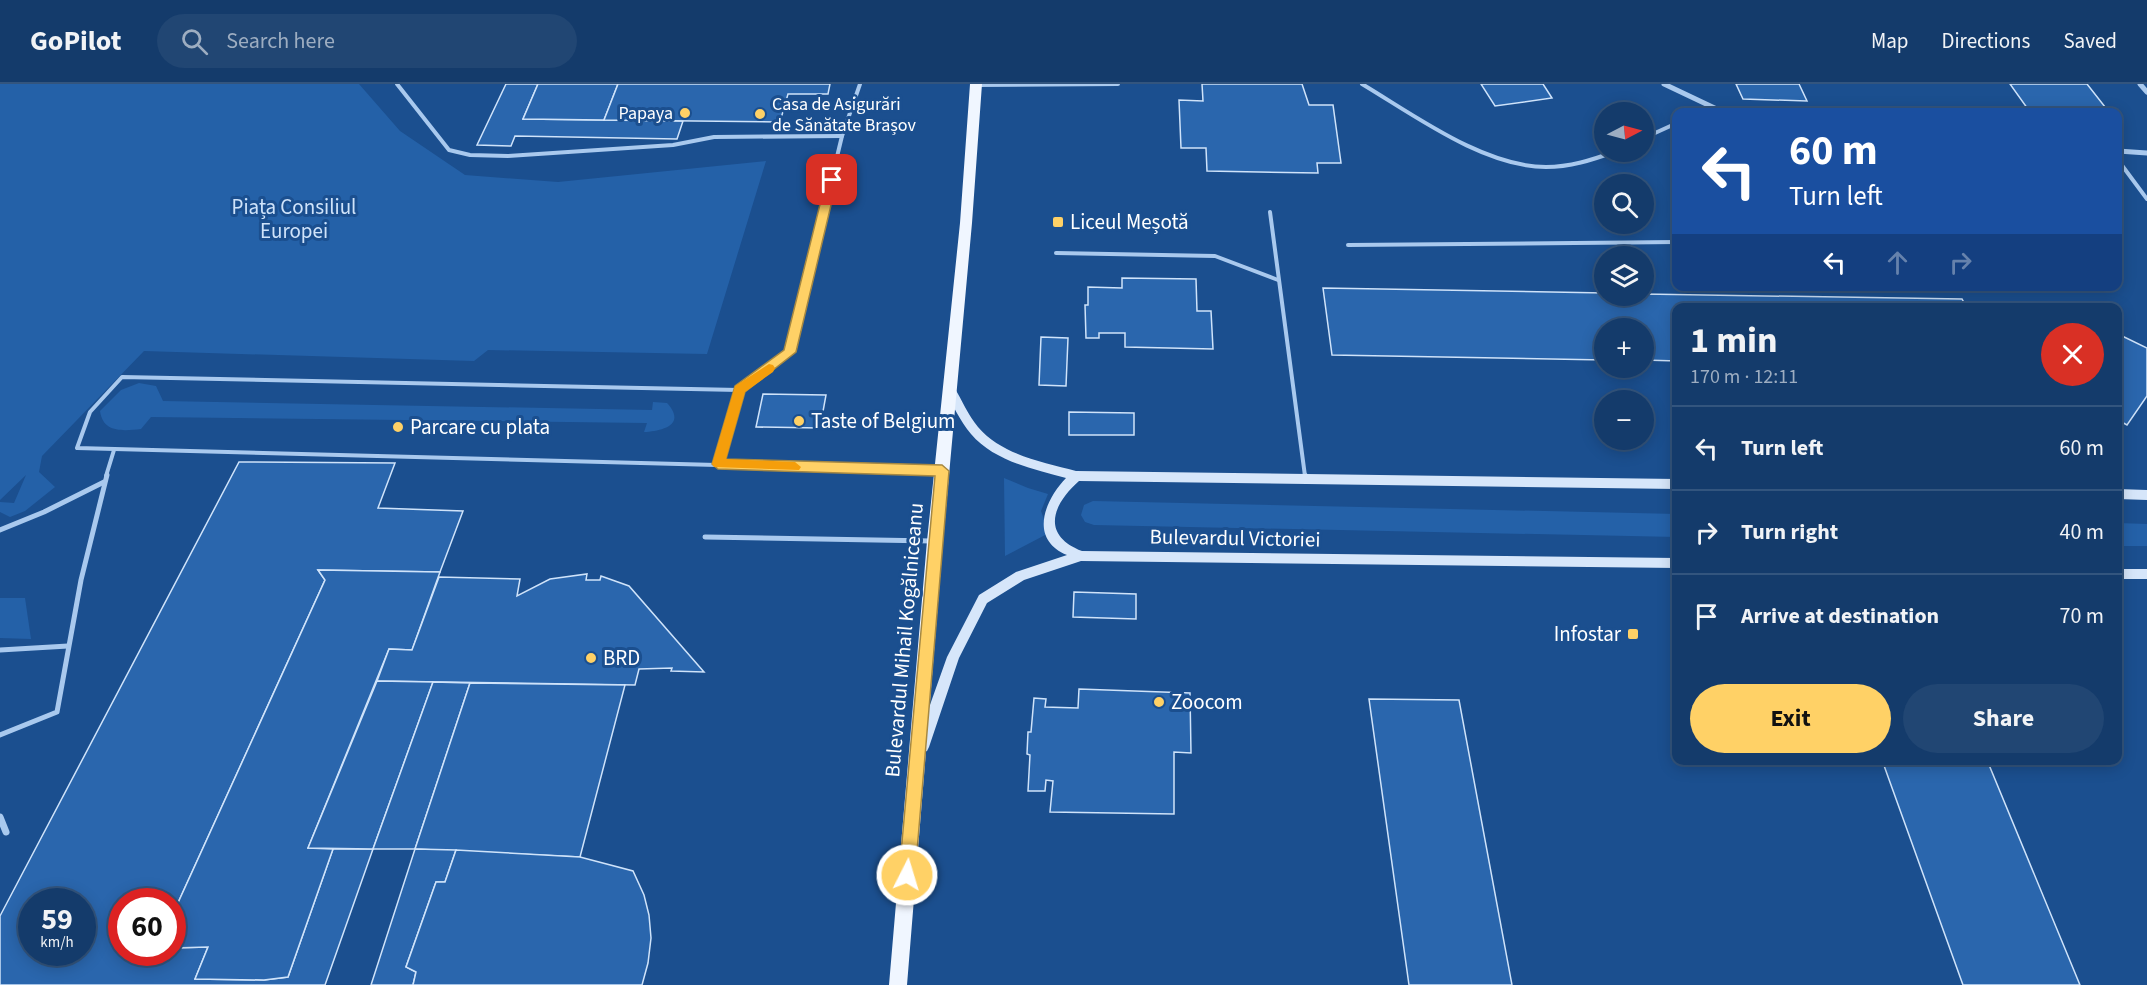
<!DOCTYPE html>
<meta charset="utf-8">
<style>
:root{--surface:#143b6b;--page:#214673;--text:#f1f3f6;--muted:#9dadc1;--line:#33557e;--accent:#ffd166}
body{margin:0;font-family:"Source Sans 3",sans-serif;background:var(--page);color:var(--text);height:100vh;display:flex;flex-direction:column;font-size:22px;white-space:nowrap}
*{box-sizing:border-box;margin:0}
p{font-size:20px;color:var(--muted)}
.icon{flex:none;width:33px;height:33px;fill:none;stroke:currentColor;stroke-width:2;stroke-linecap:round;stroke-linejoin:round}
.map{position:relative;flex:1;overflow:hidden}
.details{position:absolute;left:1672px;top:219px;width:450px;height:462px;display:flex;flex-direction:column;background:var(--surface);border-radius:12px;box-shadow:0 3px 15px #0003,0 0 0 2px var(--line)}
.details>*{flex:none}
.top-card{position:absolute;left:1672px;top:24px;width:450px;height:183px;border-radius:12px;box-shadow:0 3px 15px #0003,0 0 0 2px var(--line);background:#1a4fa0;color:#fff;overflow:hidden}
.needle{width:39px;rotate:84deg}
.fabs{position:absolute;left:1594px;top:18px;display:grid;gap:12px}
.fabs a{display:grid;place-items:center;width:60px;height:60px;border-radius:50%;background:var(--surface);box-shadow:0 3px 15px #0003,0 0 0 2px var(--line);font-size:30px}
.speed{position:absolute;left:18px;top:804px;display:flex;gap:12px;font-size:30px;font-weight:700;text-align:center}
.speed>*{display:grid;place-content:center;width:78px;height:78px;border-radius:50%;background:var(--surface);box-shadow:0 3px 15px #0003,0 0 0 2px var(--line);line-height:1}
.speed small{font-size:15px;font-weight:400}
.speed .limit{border:9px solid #d22;background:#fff;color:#111}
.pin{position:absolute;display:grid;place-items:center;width:51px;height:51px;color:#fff;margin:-26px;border-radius:12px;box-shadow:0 3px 9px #0006}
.me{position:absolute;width:66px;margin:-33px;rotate:5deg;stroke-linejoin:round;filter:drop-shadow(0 0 4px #0008)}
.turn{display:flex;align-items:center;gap:21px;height:126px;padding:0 18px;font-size:27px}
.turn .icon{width:78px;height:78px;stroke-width:2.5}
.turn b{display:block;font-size:42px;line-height:51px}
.lanes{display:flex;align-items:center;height:57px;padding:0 18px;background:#0003;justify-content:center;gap:30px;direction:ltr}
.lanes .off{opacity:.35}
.round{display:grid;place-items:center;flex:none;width:63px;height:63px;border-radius:32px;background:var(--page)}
.headline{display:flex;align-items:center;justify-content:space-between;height:102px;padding:0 18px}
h1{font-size:36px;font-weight:700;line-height:45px}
.action{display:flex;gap:12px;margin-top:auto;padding:12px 18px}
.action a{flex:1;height:69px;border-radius:36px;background:var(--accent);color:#111;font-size:24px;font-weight:700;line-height:69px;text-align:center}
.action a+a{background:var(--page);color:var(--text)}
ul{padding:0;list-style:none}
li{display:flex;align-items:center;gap:18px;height:84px;padding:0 18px;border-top:2px solid var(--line)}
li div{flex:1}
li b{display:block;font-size:22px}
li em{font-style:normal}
header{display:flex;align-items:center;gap:36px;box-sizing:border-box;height:84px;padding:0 30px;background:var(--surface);border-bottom:2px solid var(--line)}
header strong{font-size:28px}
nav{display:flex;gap:33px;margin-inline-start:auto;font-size:21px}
.search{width:420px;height:54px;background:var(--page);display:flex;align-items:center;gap:15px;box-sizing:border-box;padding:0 21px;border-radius:33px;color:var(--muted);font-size:22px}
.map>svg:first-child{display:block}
.green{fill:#2461a8}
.building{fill:#2a66ad;stroke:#cfe3fa;stroke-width:1.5;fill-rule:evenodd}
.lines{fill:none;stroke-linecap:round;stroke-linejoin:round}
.service-far1{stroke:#a9c9ee;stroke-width:4}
.service{stroke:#a9c9ee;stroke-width:5}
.minor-far1{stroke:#a9c9ee;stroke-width:5}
.minor{stroke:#a9c9ee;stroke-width:7}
.secondary{fill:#d6e6fa;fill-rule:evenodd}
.primary{fill:#f0f6ff;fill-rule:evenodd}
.route{fill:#ffd166;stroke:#a68842;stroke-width:1.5}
.slow{fill:#f59e0b}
.poi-dot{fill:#ffd166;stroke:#1b4f8f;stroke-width:2}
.labels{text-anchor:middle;stroke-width:6;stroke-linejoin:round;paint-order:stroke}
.far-poi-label{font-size:18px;fill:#fff;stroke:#1b4f8f;text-anchor:start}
.park-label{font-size:21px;fill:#cfe3fa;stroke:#1b4f8f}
.poi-label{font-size:21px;fill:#fff;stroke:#1b4f8f;text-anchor:start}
.street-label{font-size:21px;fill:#fff;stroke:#1b4f8f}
</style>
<header>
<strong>GoPilot</strong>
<div class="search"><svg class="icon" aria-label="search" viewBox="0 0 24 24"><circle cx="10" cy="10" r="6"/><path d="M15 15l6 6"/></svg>Search here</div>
<nav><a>Map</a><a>Directions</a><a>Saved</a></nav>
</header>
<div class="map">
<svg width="2147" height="901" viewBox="0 0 2147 901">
<rect width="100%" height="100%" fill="#1b4f8f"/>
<g class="green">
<path d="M0,0H359L400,47L465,91L558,98L766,77L707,270L488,266L474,277L144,267L42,372L39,388L55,403L25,427L10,433L0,428V418L14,419L26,391L0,416Z"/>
<path d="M139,299L156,302L163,317L652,326L653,318L667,319C687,341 662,347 644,348L647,339L151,333L141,345C123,347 103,349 100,327L121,306Z"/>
<path d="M1004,394L1028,404L1048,410L1041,427L1049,449L1005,472Z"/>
<path d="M1093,417L1677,430V453L1094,441L1085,438L1081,431L1084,421Z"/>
<path d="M2118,439L2147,440V462H2118Z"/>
<path d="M0,514H25L31,555L0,554Z"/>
</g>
<g class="building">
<path d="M506,0H538L523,35L683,37L677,55L515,52L511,62L477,61Z"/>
<path d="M538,0H618L604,36L523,35Z"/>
<path d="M618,0H830L828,10H788L780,38L604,36Z"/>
<path d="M1202,0H1302L1309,21H1333L1341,79H1317L1318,89L1207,87L1206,64H1181L1179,16L1203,17Z"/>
<path d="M1481,0H1543L1552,14L1495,22Z"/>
<path d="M1736,0H1799L1807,17L1743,15Z"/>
<path d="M2010,0H2087L2109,28H2030Z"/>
<path d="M1122,194L1196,195L1197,227H1211L1213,265L1125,263V249H1099V254H1086L1085,221H1088V203L1122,204Z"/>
<path d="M1323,204L1605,209V212H1644V210L1962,215L1967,224H1677V277L1644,276V244H1605V276L1332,271Z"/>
<path d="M2118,250L2147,264V312L2127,341L2118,336Z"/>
<path d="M1041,253L1068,254L1066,302L1039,301Z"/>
<path d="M763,310L826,311L820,344L756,343Z"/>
<path d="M1069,328L1134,329V351H1069Z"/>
<path d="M239,378L395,379L378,424L463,427L440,488L318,486L325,496L172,832V818H122V868H172V864L208,863L195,895L264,896L288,893L333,765H373L325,901H0V832ZM32,818H82V868H32Z"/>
<path d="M318,486L440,488L412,566L389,565L308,764L333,765L288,893L264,896L195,895L208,863L172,864V832L325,496Z"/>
<path d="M587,490L586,496H600L601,492L629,502L704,588L671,587L672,584L639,585L635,601L377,597L389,565L412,566L439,493L520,495L517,512L550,495Z"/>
<path d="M1074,508L1136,510V535L1073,533Z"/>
<path d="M377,597L433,598L373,765L308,764Z"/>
<path d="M433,598L470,599L415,765H373Z"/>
<path d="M470,599L625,601L580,773L415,765Z"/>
<path d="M1079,605L1190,609L1191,669L1174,668V730L1050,728L1053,697L1046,696L1045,707H1028L1030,671L1027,670L1028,648H1031L1034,614L1046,615L1045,623L1078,624Z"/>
<path d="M1369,615L1459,616L1512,901H1409Z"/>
<path d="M1882,676H1987L2080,901H1963Z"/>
<path d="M415,765L456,766L445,798H436L406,883L416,888L413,901H371Z"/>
<path d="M456,766L580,773L633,787L644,811L649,831L651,854L648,879L642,901H413L416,888L406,883L436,798H445Z"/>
</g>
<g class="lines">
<g class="service-far1">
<path d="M397,0L449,66L470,71L508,72L673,61L714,53L842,52"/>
<path d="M860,0L842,52L790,268L739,306L122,293L90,328L77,364L938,387"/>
<path d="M1362,0C1414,31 1484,83 1546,83C1570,83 1592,76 1614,68"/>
<path d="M977,1L1118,0"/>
<path d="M1701,28L1712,23"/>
<path d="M1644,54L1677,39"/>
<path d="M2118,76L2147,115"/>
<path d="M1270,128L1305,392"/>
<path d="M1348,161L1677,158"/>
<path d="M1056,169L1215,172L1278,196"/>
<path d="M718,380L739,306"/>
<path d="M106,392L114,366"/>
</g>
<g class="service">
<path d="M1305,391V394"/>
<path d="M0,446L44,428L104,398"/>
<path d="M705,453L932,457"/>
<path d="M0,566L68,562"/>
<path d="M0,651L57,628L81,496L107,391"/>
</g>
<g class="minor-far1">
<path d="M1664,0L1723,28"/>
<path d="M2140,0L2147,8"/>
<path d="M2118,67L2147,69"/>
</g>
<path class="minor" d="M0,733L6,748"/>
<g class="secondary">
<path d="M950,302L954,303C962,316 968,331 978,343C1002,371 1042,378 1076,387L1677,395V405L1079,397C1052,421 1041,451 1082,467L1677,474V484L1081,477L1024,496L987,519L959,574L929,663L927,667L922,669L917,667L915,663L947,573L979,511L1016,488L1067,471C1029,455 1044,417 1066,394C1033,385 994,377 971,350C960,337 953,321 944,306Z"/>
<path d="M2118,405L2147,406V416L2118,415Z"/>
<rect x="2118" y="485" width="29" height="10"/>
</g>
<path class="primary" d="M970,0H982L972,139L943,457L907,901H889L927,457L960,139Z"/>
</g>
<path class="route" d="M832,92L837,96L796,268L745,308L726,375L942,381L949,387L915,791L913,797L907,799L901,797L899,791L935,392L718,385L712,380L735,302L784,266L826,96Z"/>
<path class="slow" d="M769,280L773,281L775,284L773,288L745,308L726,375L795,378L801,383L799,386L714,383L712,380L735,302Z"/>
<g class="poi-dot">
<circle cx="685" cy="29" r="6"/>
<circle cx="760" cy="30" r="6"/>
<rect x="1052" y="132" width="12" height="12" rx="3"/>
<circle cx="799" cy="337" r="6"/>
<circle cx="398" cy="343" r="6"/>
<rect x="1627" y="544" width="12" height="12" rx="3"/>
<circle cx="591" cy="574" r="6"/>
<circle cx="1159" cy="618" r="6"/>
</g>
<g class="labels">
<g class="far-poi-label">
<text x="772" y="26">Casa de Asigurări<tspan x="772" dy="21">de Sănătate Brașov</tspan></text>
<text x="673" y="35" text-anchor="end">Papaya</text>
</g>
<g class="park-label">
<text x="294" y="130">Piața Consiliul<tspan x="294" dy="24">Europei</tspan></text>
</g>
<g class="poi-label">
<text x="1070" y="145">Liceul Meșotă</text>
<text x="811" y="344">Taste of Belgium</text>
<text x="410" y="350">Parcare cu plata</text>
<text x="1621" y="557" text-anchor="end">Infostar</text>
<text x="603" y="581">BRD</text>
<text x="1171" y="625">Zoocom</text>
</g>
<g class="street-label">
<text transform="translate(1235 454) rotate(1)" y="7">Bulevardul Victoriei</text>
<text transform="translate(904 556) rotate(-85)" y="7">Bulevardul Mihail Kogălniceanu</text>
</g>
</g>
</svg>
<div class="fabs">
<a><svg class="needle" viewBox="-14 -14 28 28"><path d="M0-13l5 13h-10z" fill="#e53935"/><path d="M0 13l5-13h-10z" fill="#9dadc1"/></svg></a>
<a><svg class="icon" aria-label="search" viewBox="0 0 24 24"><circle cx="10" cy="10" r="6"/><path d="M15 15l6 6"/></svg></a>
<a><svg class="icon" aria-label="layers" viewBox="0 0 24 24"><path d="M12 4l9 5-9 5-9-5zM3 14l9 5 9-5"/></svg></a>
<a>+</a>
<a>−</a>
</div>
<div class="speed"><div>59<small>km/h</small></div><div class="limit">60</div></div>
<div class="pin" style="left:832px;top:96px;background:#d93025"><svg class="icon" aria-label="arrive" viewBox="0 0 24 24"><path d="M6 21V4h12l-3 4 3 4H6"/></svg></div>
<svg class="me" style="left:907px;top:791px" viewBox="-20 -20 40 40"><circle r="17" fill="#ffd166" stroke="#fff" stroke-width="3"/><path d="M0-11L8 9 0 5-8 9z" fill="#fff"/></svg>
<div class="top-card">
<div class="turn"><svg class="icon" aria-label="left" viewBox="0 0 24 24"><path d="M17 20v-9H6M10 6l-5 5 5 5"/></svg><div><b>60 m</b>Turn left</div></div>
<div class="lanes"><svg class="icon" aria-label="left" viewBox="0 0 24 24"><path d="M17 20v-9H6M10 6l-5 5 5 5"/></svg><svg class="icon off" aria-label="ahead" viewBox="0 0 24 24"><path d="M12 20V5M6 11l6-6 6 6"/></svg><svg class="icon off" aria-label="right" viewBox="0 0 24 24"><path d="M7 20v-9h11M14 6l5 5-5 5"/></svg></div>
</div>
<section class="details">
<div class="headline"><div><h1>1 min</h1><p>170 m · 12:11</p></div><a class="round" style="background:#d93025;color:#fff"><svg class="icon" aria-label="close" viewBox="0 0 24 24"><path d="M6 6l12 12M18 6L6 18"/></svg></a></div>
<ul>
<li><svg class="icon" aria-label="left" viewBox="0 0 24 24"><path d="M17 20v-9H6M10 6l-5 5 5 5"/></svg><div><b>Turn left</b></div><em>60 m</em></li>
<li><svg class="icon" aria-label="right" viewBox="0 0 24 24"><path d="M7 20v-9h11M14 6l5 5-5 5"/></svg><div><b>Turn right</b></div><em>40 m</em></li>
<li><svg class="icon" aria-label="arrive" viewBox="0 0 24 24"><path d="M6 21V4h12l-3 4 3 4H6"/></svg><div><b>Arrive at destination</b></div><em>70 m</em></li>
</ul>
<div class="action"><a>Exit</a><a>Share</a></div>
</section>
</div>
